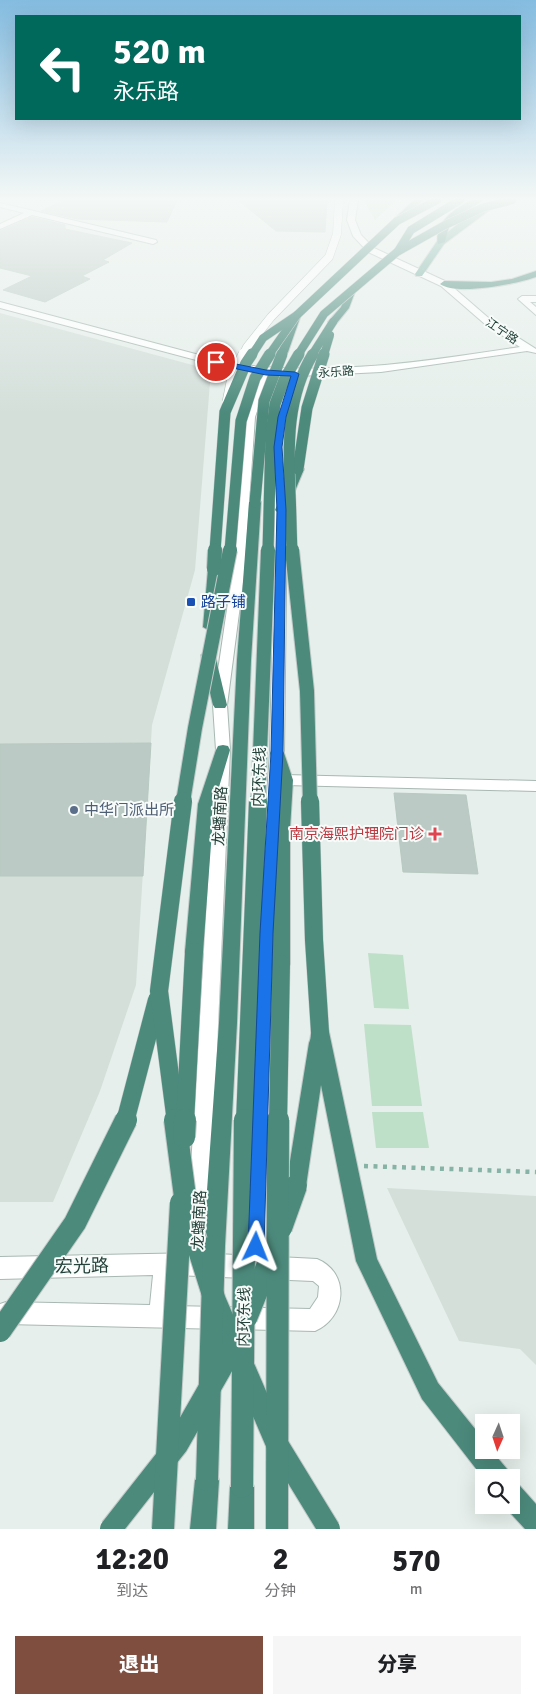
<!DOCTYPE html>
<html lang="zh">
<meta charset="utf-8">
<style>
:root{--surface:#fff;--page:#f6f6f6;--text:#202124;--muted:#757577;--accent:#7f4e3f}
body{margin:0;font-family:Signika,"Noto Sans SC",sans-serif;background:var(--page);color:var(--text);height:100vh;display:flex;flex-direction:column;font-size:19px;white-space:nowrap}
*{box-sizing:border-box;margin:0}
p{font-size:16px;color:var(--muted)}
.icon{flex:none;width:28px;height:28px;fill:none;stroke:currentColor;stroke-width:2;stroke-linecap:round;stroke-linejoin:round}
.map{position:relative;height:1529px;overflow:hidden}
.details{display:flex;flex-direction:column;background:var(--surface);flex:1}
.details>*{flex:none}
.hud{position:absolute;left:15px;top:15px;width:506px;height:105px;border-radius:0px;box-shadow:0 5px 20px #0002;background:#00695c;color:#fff;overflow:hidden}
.needle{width:32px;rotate:183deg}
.controls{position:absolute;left:475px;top:1414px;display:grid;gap:10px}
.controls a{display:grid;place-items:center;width:45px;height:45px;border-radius:0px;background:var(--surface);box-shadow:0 5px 20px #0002;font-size:25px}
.pin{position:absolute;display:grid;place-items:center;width:42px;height:42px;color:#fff;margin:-21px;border:2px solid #fff;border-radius:50%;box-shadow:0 1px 5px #0007}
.me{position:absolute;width:55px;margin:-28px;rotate:2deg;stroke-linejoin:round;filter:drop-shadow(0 0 4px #0008)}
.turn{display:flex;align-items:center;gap:18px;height:105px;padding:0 15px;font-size:22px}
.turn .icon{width:65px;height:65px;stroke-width:2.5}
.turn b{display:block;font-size:35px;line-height:42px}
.eta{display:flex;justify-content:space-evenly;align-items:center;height:85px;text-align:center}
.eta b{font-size:30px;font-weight:800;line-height:35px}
.action{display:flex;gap:10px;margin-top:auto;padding:10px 15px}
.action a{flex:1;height:58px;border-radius:0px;background:var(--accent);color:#fff;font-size:20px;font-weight:800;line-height:58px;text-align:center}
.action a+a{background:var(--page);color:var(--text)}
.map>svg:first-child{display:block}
.built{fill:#d4dfda}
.green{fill:#bfe0c8}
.building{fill:#bbcac4;stroke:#b8c9c2}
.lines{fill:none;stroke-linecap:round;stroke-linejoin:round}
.minor-casing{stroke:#a8b8b2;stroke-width:2}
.tertiary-casing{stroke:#a8b8b2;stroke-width:2}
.primary-casing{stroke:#c2cac8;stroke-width:2}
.trunk-casing{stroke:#c2cac8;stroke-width:2}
.path{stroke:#86b3a5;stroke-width:4.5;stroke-dasharray:4 5.5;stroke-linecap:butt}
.minor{fill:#fff;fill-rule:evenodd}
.tertiary{fill:#fff;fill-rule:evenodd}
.primary{fill:#6aa596;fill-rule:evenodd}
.trunk{fill:#4c8a7c;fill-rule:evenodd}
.tertiary-bridge-far1-casing{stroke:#a8b8b2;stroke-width:9;stroke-linecap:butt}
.tertiary-bridge-casing{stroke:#a8b8b2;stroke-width:12;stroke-linecap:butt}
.trunk-bridge-far4-casing{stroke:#c2cac8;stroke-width:9;stroke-linecap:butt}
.trunk-bridge-far3-casing{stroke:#c2cac8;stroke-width:12;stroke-linecap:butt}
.trunk-bridge-far2-casing{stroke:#c2cac8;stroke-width:16;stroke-linecap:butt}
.trunk-bridge-far1-casing{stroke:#c2cac8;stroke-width:19;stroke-linecap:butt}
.trunk-bridge-casing{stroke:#c2cac8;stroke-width:24;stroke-linecap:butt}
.tertiary-bridge-far1{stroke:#fff;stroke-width:8}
.tertiary-bridge{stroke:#fff;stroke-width:11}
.trunk-bridge-far4{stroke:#4c8a7c;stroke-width:8}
.trunk-bridge-far3{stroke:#4c8a7c;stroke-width:11}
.trunk-bridge-far2{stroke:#4c8a7c;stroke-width:14}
.trunk-bridge-far1{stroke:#4c8a7c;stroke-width:18}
.trunk-bridge{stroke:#4c8a7c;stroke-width:22}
.route{fill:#1a73e8;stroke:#114b97}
.transit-dot{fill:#1a4fb4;stroke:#f7fbf9;stroke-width:2}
.service-dot{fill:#5c6f8a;stroke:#f7fbf9;stroke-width:2}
.health-dot{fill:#e0444e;stroke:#f7fbf9;stroke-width:2}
.labels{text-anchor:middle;stroke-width:4;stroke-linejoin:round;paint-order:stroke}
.far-street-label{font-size:12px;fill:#24423a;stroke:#f7fbf9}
.transit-label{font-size:15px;fill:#164399;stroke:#f7fbf9;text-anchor:start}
.street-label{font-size:15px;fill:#24423a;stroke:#f7fbf9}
.service-label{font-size:15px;fill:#4e5e75;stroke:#f7fbf9;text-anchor:start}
.health-label{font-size:15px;fill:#be3a42;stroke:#f7fbf9;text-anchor:end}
.near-street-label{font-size:18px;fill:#24423a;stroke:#f7fbf9}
</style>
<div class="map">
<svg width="536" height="1529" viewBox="0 0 536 1529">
<rect width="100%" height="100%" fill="#e6efeb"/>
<g class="built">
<path d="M0,313L211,370L195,570L152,725L136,985L100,1091L53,1202H0Z"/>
<path d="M387,1188L536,1196V1365L520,1349L459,1341Z"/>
</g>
<g class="green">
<path d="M364,200H396L375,220Z"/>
<path d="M368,953L403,955L409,1009L374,1008Z"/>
<path d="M364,1024L411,1025L422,1106H372Z"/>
<path d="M372,1112H423L429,1148H376Z"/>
</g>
<g class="building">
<path d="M65,200H177L167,222L77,219L41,211Z"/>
<path d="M238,200H327L325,232L276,231Z"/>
<path d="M32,217L65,225V229L132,243L103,260L109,262L82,276L90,279L45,302L3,290L32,276L0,268V231Z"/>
<path d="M151,743L143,876H0V744Z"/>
<path d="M394,793L466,795L478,874L403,872Z"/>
</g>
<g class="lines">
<g class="minor-casing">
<g id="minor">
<path d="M0,203L156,240L157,242L153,244L32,215L0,229V224L24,213L0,207Z"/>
<path d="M536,296V302H530L536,307V315L518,299L522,296Z"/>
<path d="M285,775L536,781V791L285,785L280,784L277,780L280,776Z"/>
<path d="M197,1253L317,1259C351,1273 346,1318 315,1331L6,1324L0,1322V1304L6,1302L150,1305L153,1275L0,1279V1257ZM175,1275L313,1281L319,1286L318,1297L310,1309L172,1306Z"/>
</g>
</g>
<g class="tertiary-casing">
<path id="tertiary" d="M350,200H358L355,220L361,235L374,248L447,282L492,321L536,349V353L527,351L381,372L299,376L287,417L283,447L287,510L284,753L275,933L266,1266L263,1274L255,1277L247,1274L244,1266L257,933L270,753L275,510L273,447L277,417L290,375L270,374L255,417L244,575L227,705L230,750L209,1233L206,1240L198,1243L190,1240L187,1233L216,750L213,705L232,575L245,417L261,373L230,369L0,308V302L233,364C333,376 422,362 520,347L486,325L441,286L368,252L353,236L347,220Z"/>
</g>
<g class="primary-casing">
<path id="primary" d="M492,201L499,203L444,244L422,276H416L415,274L438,240L464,219Z"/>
</g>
<g class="trunk-casing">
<g id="trunk">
<path d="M414,200H423L400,223H394V219Z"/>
<path d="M472,200H483C462,216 451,212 445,242L438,244C433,222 456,208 472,200Z"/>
<path d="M536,271V277C517,284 456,296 440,284L444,281L491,282L512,279Z"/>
<path d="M351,289L355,292L349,308L336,324H330L328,322L341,307L348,290Z"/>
<path d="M297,312L301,315L288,352L286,354H280L278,352L293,315Z"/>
<path d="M298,466L304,469L287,510L281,513L277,512L275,510L292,469Z"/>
<path d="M255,499L261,502L251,660L237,1023L225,1246L222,1253L214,1256L206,1253L203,1246L219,1023L237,660L249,502Z"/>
<path d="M214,565L220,569L217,627L210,631L203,627L208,569Z"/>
<path d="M208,651L215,655L227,705L225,708H215L213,705L201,655Z"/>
<path d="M223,745L228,746L230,750L214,804L203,952L200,957L194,959L188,957L185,952L198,804L216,750L218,746Z"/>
<path d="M277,748L282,749L284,753L293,780L290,829V964L287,969L281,971L275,969L272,964L274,829L277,780L270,753L272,749Z"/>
<path d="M320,1024L327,1026L329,1032L377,1259L438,1383L484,1440V1450H491L507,1469L510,1478H484V1479L422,1399L356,1261L321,1085L306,1186L303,1193L296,1196L289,1193L286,1186L309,1043C312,1037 310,1032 313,1026Z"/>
<path d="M207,1468L216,1471L219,1480L216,1529H190L195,1480L198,1471Z"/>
<path d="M242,1475L251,1478L254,1487V1529H228L230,1487L233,1478Z"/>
<path d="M511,1483L520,1486L536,1504V1529H525L503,1505H511Z"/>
</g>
</g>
<path class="path" d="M364,1166L536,1172"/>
<use href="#minor" class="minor"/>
<use href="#tertiary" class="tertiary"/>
<use href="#primary" class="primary"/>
<use href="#trunk" class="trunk"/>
<g class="tertiary-bridge-far1-casing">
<path id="tertiary-bridge-far1" d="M243,355L247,347L271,317L329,257L337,234L339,200"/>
</g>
<g class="tertiary-bridge-casing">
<path id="tertiary-bridge" d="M228,402L233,377L244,354"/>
</g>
<g class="trunk-bridge-far4-casing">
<g id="trunk-bridge-far4">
<path d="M398,251L411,230L460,200"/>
<path d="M252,355L263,338L297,315L397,221L437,200"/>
<path d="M269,355L297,315"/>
<path d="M282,355L283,352"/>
<path d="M298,355L324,314L397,252L445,225L482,208L512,200"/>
<path d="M312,355L333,322"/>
<path d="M324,355L330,335"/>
</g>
</g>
<g class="trunk-bridge-far3-casing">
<g id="trunk-bridge-far3">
<path d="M298,469L307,408L324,354"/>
<path d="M255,502L264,401L282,354"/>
<path d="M215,551L225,412L246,363L252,354"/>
<path d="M230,551L241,421L255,378L270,354"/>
<path d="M268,551L271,435L275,404L284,380L299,354"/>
<path d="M292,551C291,532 291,512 290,493C288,445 287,396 313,354"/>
</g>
</g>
<g class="trunk-bridge-far2-casing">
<g id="trunk-bridge-far2">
<path d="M292,550L307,691L310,802"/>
<path d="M214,569L215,550"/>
<path d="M183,802L195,728L230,550"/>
<path d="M258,802L268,550"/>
</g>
</g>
<g class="trunk-bridge-far1-casing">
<g id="trunk-bridge-far1">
<path d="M310,801L314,940L320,1032"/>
<path d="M125,1122L157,1000"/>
<path d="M176,1122L159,991L183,801"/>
<path d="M185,1122L194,952"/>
<path d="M245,1122L258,801"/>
<path d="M278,1122L281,964"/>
</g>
</g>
<g class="trunk-bridge-casing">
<g id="trunk-bridge">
<path d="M175,1120L187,1212L215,1301L277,1444L329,1529"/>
<path d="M184,1137L185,1120"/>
<path d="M281,1228L296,1186"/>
<path d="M246,1318L273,1252"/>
<path d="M0,1331L75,1223L126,1120"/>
<path d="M207,1480L214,1246"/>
<path d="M242,1487L245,1120"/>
<path d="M111,1529L177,1445L236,1342"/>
<path d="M163,1529L181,1203"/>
<path d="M277,1529L278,1120"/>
</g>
</g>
<use href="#tertiary-bridge-far1" class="tertiary-bridge-far1"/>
<use href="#tertiary-bridge" class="tertiary-bridge"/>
<use href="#trunk-bridge-far4" class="trunk-bridge-far4"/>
<use href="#trunk-bridge-far3" class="trunk-bridge-far3"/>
<use href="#trunk-bridge-far2" class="trunk-bridge-far2"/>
<use href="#trunk-bridge-far1" class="trunk-bridge-far1"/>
<use href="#trunk-bridge" class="trunk-bridge"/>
</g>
<linearGradient id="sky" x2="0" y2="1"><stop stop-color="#84bce0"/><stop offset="0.48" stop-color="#f4f8f6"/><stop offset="1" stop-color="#f4f8f6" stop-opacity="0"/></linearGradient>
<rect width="536" height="414" fill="url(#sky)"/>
<path class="route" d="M216,360L266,370L295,372L299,374L286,417L282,447L286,510L283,753L273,933L264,1247L262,1252L256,1255L251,1252L248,1247L260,933L271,753L277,510L274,447L278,417L291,376L266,375L213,364L212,362Z"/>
<rect class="transit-dot" x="186" y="597" width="10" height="10" rx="2.5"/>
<circle class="service-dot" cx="74" cy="810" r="5"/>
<path class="health-dot" d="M432.5 826.5h5v5h5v5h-5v5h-5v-5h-5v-5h5z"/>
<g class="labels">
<g class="far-street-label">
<text transform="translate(502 331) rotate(34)" y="4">江宁路</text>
<text transform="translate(336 372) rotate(-4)" y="4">永乐路</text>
</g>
<g class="transit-label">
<text x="201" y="607">路子铺</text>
</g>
<g class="street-label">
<text transform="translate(259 777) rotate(-88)" y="5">内环东线</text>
<text transform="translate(220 816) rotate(-87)" y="5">龙蟠南路</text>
<text transform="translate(199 1220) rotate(-87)" y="5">龙蟠南路</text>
<text transform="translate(244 1317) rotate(-89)" y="5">内环东线</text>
</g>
<g class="service-label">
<text x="84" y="815">中华门派出所</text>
</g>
<g class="health-label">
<text x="424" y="839">南京海熙护理院门诊</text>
</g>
<g class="near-street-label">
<text transform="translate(82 1266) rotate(-1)" y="6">宏光路</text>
</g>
</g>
</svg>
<div class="controls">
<a><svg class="needle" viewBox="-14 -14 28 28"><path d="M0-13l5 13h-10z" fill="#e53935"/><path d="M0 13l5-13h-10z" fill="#757577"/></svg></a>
<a><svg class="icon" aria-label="search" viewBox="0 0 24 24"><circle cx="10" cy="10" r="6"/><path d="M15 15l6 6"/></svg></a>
</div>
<div class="pin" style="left:216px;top:362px;background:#d93025"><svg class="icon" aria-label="arrive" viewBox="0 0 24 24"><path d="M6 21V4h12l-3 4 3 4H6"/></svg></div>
<svg class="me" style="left:256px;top:1247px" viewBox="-20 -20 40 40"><path d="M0-17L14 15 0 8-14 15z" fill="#1a73e8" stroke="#fff" stroke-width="4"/></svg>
<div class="hud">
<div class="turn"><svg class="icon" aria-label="left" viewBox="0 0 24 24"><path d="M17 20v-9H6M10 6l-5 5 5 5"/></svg><div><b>520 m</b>永乐路</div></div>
</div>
</div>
<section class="details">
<div class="eta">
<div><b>12:20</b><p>到达</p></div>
<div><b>2</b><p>分钟</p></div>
<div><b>570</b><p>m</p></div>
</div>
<div class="action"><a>退出</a><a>分享</a></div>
</section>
